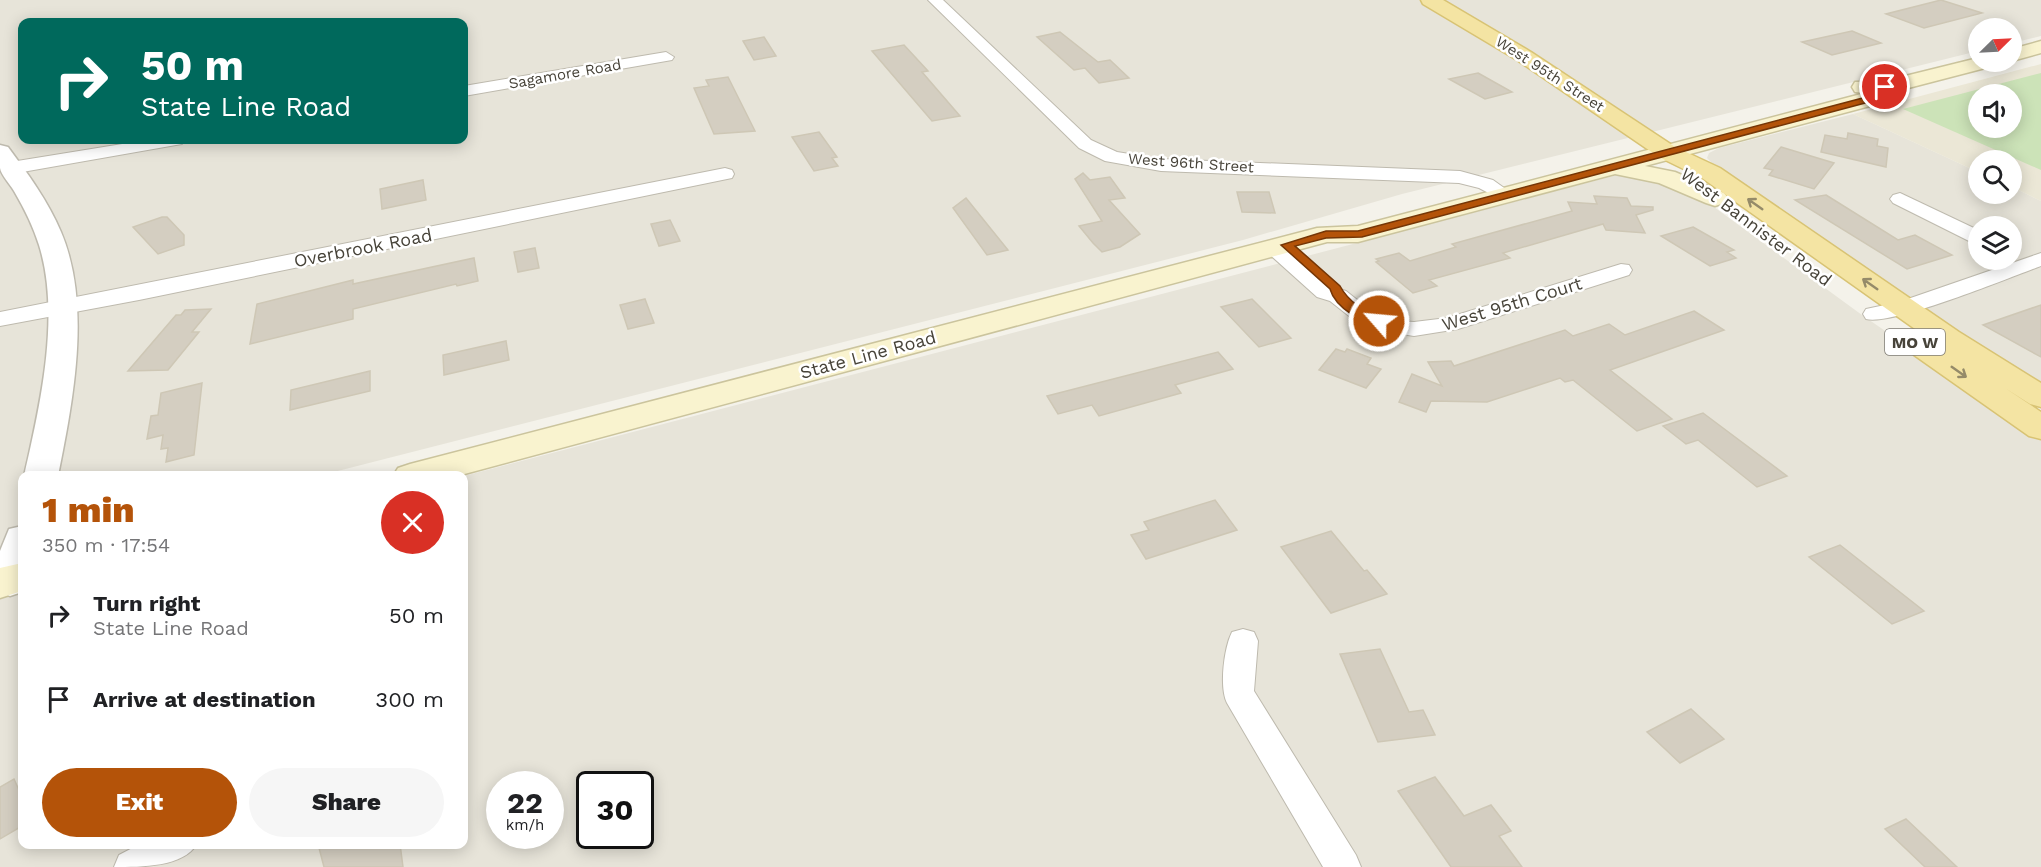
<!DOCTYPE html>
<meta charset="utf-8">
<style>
:root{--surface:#fff;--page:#f6f6f6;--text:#202124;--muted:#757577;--accent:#b45309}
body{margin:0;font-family:"Work Sans",sans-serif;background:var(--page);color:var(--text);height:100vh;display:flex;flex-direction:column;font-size:22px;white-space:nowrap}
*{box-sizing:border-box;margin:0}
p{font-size:20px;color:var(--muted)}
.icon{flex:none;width:33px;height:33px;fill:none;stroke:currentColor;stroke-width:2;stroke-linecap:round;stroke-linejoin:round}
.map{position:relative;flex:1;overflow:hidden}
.panel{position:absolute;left:18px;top:471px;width:450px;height:378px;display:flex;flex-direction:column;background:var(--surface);border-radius:12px;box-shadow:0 3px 15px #0003}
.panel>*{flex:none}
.top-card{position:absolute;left:18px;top:18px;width:450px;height:126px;border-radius:12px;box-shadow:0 3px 15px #0003;background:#00695c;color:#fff;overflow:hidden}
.needle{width:39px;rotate:66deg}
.fabs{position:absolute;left:1968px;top:18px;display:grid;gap:12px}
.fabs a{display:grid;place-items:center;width:54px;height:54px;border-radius:50%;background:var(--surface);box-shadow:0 3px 15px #0003;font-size:30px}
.speed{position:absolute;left:486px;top:771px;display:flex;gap:12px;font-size:30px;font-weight:700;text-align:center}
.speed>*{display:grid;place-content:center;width:78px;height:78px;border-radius:50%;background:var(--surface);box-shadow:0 3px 15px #0003;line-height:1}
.speed small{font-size:15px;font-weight:400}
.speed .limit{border:3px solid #111;border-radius:9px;background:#fff;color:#111}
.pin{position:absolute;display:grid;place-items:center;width:51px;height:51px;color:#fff;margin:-26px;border:3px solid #fff;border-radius:50%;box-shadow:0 2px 6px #0007}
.me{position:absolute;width:66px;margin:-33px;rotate:297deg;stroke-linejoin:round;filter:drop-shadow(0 0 4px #0008)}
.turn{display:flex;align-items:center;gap:21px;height:126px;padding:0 24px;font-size:27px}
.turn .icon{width:78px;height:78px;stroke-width:2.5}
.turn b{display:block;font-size:42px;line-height:51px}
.round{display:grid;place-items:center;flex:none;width:63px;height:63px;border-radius:32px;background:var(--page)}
.overview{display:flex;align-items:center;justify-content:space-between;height:102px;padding:0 24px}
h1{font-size:36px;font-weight:800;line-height:45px;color:var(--accent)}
.action{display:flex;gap:12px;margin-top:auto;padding:12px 24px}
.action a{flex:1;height:69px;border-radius:36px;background:var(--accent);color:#fff;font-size:24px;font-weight:800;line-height:69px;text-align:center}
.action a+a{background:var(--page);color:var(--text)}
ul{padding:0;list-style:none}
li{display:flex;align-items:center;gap:18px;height:84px;padding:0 24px}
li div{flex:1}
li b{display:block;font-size:22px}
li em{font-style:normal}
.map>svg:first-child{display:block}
.residential{fill:#e7e4d9;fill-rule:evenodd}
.education{fill:#ebe7d6;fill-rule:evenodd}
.green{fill:#cce3b8;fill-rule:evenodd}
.building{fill:#d4cec1;stroke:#cec7b5;stroke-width:1.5}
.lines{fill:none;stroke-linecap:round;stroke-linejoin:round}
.minor-casing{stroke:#bebaae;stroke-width:2}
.tertiary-casing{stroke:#bebaae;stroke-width:3}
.secondary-casing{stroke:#cbc49d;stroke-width:3}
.primary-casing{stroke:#d8c374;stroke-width:3}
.minor{fill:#fff;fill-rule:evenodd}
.tertiary{fill:#fff;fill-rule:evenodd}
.secondary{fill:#f9f3cf;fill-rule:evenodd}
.primary{fill:#f4e4a3;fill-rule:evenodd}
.oneway{stroke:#958b69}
.route{fill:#b45309;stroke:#753606;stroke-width:1.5}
.labels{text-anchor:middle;stroke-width:5;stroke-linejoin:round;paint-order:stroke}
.far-street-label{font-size:15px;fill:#474339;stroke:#fff}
.shield{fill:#fff;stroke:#7e7b74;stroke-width:1.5}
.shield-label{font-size:16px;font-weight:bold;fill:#474339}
.street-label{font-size:18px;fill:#474339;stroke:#fff}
</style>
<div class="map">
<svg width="2041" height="867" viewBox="0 0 2041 867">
<rect width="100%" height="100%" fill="#f4f2ea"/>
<g class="residential">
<path d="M0,0H2041V36L2012,43V28H1978V51L1402,194L1243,240L322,475L22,476V552L0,558ZM22,22H464V140H22Z"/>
<path d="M1853,114L1978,172V194H2012V187L2041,201V386L1861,267L1718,169L1707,158L1709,153L1719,148ZM1978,226H2012V260H1978Z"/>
<path d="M1625,173H1639L1699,196L1862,315L2041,438V867H0V599L22,593V844H464V476ZM500,784H550V836H500ZM590,784H640V836H590Z"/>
</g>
<path class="education" d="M2041,64V201L2012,187V160H1978V172L1853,114ZM1978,94H2012V128H1978Z"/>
<path class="green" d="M2041,73V170L1903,109ZM1978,94H2012V128H1978Z"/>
<g class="building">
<path d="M1941,0L1982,13L1924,28L1886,14Z"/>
<path d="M1852,31L1881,43L1832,55L1802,42Z"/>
<path d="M1060,32L1098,62L1110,60L1129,78L1099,83L1085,68L1074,70L1037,37Z"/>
<path d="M764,37L776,56L754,60L743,41Z"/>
<path d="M904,45L928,71L922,72L960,116L932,121L872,51Z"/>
<path d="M1478,73L1512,92L1485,99L1449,79Z"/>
<path d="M728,77L755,131L714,134L694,88L709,86L706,80Z"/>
<path d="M819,132L837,157L832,158L838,166L814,171L792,137Z"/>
<path d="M1848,133L1878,139L1877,146L1888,148L1886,167L1821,152L1825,135L1847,139Z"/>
<path d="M1781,147L1834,163L1814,189L1769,175L1773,170L1764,168Z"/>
<path d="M1083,173L1090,180L1110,177L1125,198L1109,200L1140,234L1120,247L1102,252L1093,243L1079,226L1102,221L1075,179Z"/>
<path d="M423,180L426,200L382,209L380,189Z"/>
<path d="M1237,192H1269L1275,213L1242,212Z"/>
<path d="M1826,195L1898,240L1915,235L1952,255L1907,269L1795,200Z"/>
<path d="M1594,196L1627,198L1631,206L1653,207V210L1636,215L1645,233L1606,230L1603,224L1503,253L1510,258L1429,280L1437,286L1413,293L1376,262L1379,261L1376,259L1399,253L1410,261L1456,247L1452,244L1572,211L1568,202L1597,204Z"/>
<path d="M966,198L1008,250L987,255L953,208Z"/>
<path d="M162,217H167L184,235V245L158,254L133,227Z"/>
<path d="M670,220L680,241L659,246L651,224Z"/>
<path d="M1693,227L1734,250L1727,252L1736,258L1710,266L1661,236Z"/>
<path d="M535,248L539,268L518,272L514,252Z"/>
<path d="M474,258L478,281L457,286L456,284L353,309V319L250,344L257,304L353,280V284Z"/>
<path d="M645,299L654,323L628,329L620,305Z"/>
<path d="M1252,299L1291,338L1259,347L1221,307Z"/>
<path d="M2041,305V357L1983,325Z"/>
<path d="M211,309L192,332H199L168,370L128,371L176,315H181L185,310Z"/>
<path d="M1694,311L1724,330L1610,370L1672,419L1637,431L1573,380L1565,382L1560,378L1487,402L1431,401L1426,412L1399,402L1412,374L1442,386L1428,362L1451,361L1454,366L1565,330L1573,336L1609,324L1625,335Z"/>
<path d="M506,341L509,360L444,375L443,355Z"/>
<path d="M1336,349L1345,352L1347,349L1371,358L1367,364L1381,369L1366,388L1319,370Z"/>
<path d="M1218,352L1233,369L1175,385L1181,393L1099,416L1092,405L1058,414L1047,396Z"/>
<path d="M370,371V391L290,410L291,390Z"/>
<path d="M202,383L194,455L166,462L168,448L161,449L163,435L147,439L151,416L158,415L161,393Z"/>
<path d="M1703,413L1787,476L1757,487L1698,440L1686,444L1663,426Z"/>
<path d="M1215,500L1237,530L1146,559L1131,535L1149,530L1144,522Z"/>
<path d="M1331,531L1364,571L1367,570L1387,594L1331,613L1281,547Z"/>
<path d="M1840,545L1924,611L1892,624L1809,557Z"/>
<path d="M1380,649L1409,712L1423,710L1435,735L1378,742L1340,654Z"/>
<path d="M1691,709L1724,739L1680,763L1647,732Z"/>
<path d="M1435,777L1464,816L1491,805L1511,831L1499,836L1522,867H1451L1398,791Z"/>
<path d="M14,779L22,797V826L0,839V787Z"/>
<path d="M1906,819L1957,867H1925L1885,829Z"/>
<path d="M318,844H400L403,867H324Z"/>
</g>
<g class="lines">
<g class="minor-casing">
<g id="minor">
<path d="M928,0H943L1091,140L1117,152L1161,159L1460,171L1493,180L1514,195L1511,199L1504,201L1479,188L1459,183L1161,171L1105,161L1079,148Z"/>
<path d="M666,52L674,57L672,60L464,96V86Z"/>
<path d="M147,140H185L182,144L176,145L11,174L4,172L2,168L4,164L11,162Z"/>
<path d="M725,168L732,170L734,174L732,178L139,300L0,326V312Z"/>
<path d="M1900,193L1978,230V244L1971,242L1893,203L1890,199L1893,195Z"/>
<path d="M1275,243L1282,245L1333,287L1346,291L1370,310L1400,321L1414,322L1447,318L1621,264L1629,265L1632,270L1629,275L1458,329L1414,336L1389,332L1354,320L1330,301L1317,297L1268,253L1265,249L1268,245Z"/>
<path d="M2041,253V266C2008,278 1893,326 1866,319L1863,314L1866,309L1899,302Z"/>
<path d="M1243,629L1254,632L1258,641L1254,691L1356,855L1361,867H1323L1227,703C1219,687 1224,648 1232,632Z"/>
<path d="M140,844H197C183,867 142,867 114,867L119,855Z"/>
</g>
</g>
<g class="tertiary-casing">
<g id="tertiary">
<path d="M0,145L8,147C28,174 48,201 61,232C92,305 73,401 58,476H24C40,406 61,315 39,245C33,226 24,208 14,191C10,184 1,175 0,168C0,161 0,152 0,145Z"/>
<path d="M22,526V592L10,596L0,592V551L9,529Z"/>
</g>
</g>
<g class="secondary-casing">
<g id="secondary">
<path d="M2041,41V53L2012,61V49Z"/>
<path d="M1978,58V62H1996L1993,66L1893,92L1885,102L1645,166L1675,172L1724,193L1728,198L1724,203L1715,206L1706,203L1659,183L1615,174L1358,242H1327L457,476H393L398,468L410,464L1317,228L1358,226L1865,93L1855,92L1852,87L1855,82L1885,81Z"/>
<path d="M22,563V591L0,598V568Z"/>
</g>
</g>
<g class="primary-casing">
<path id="primary" d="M1421,0H1443L1531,52L1675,147L1720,168L1959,332L2041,383V407L2030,404L2005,388L2041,412V439L2029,436L1914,355L1910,348L1914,341L1925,339L1932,341L1702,178L1659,157L1517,60L1423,4Z"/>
</g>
<use href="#minor" class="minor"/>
<use href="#tertiary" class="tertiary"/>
<use href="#secondary" class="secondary"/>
<use href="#primary" class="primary"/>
</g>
<defs><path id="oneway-shaft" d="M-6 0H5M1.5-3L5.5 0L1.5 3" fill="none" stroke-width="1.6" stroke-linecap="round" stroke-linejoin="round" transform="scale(1.5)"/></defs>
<g class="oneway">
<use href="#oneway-shaft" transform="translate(1755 204) rotate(-145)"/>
<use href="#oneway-shaft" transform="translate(1870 284) rotate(-145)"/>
<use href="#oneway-shaft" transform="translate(1959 372) rotate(35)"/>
</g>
<path class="route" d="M1885,84L1889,87L1880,99L1362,237L1326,238L1295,246L1340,286C1349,303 1365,311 1383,319V324C1365,327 1335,307 1330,289L1281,245L1326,231H1358L1874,95Z"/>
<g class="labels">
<g class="far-street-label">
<text transform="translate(565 74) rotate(-10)" y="5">Sagamore Road</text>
<text transform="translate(1550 74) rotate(33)" y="5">West 95th Street</text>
<text transform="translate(1191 163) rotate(4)" y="5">West 96th Street</text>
</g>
<rect class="shield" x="1885" y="329" width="60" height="26" rx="4.5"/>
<g class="shield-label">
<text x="1915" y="348">MO W</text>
</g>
<g class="street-label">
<text transform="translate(1756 227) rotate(37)" y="6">West Bannister Road</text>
<text transform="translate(363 248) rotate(-11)" y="6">Overbrook Road</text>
<text transform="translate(1512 304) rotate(-17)" y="6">West 95th Court</text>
<text transform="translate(868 355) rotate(-15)" y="6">State Line Road</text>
</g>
</g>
</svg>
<div class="fabs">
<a><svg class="needle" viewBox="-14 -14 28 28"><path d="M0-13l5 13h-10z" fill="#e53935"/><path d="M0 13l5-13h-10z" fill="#757577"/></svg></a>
<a><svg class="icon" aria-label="sound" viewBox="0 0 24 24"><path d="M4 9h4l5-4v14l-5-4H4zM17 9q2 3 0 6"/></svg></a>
<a><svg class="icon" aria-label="search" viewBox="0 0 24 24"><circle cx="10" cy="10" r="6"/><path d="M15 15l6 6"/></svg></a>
<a><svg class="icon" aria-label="layers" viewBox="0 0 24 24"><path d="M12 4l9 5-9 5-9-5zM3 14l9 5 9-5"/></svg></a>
</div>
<div class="speed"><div>22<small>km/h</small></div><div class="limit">30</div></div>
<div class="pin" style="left:1885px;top:87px;background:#d93025"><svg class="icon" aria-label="arrive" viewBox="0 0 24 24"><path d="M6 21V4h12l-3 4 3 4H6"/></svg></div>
<svg class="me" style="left:1379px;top:321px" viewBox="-20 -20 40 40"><circle r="17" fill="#b45309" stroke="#fff" stroke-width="3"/><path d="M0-11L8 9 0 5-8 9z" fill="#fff"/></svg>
<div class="top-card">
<div class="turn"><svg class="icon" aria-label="right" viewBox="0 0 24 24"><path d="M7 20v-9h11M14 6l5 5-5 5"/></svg><div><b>50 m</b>State Line Road</div></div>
</div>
<section class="panel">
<div class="overview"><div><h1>1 min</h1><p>350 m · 17:54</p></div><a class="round" style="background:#d93025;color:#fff"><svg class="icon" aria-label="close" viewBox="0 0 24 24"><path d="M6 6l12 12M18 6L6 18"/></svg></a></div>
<ul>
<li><svg class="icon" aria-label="right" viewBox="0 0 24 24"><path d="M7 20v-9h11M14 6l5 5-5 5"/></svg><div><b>Turn right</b><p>State Line Road</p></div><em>50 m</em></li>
<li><svg class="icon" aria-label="arrive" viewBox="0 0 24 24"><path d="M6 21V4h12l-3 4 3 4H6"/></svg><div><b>Arrive at destination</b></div><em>300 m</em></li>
</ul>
<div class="action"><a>Exit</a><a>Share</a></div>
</section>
</div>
